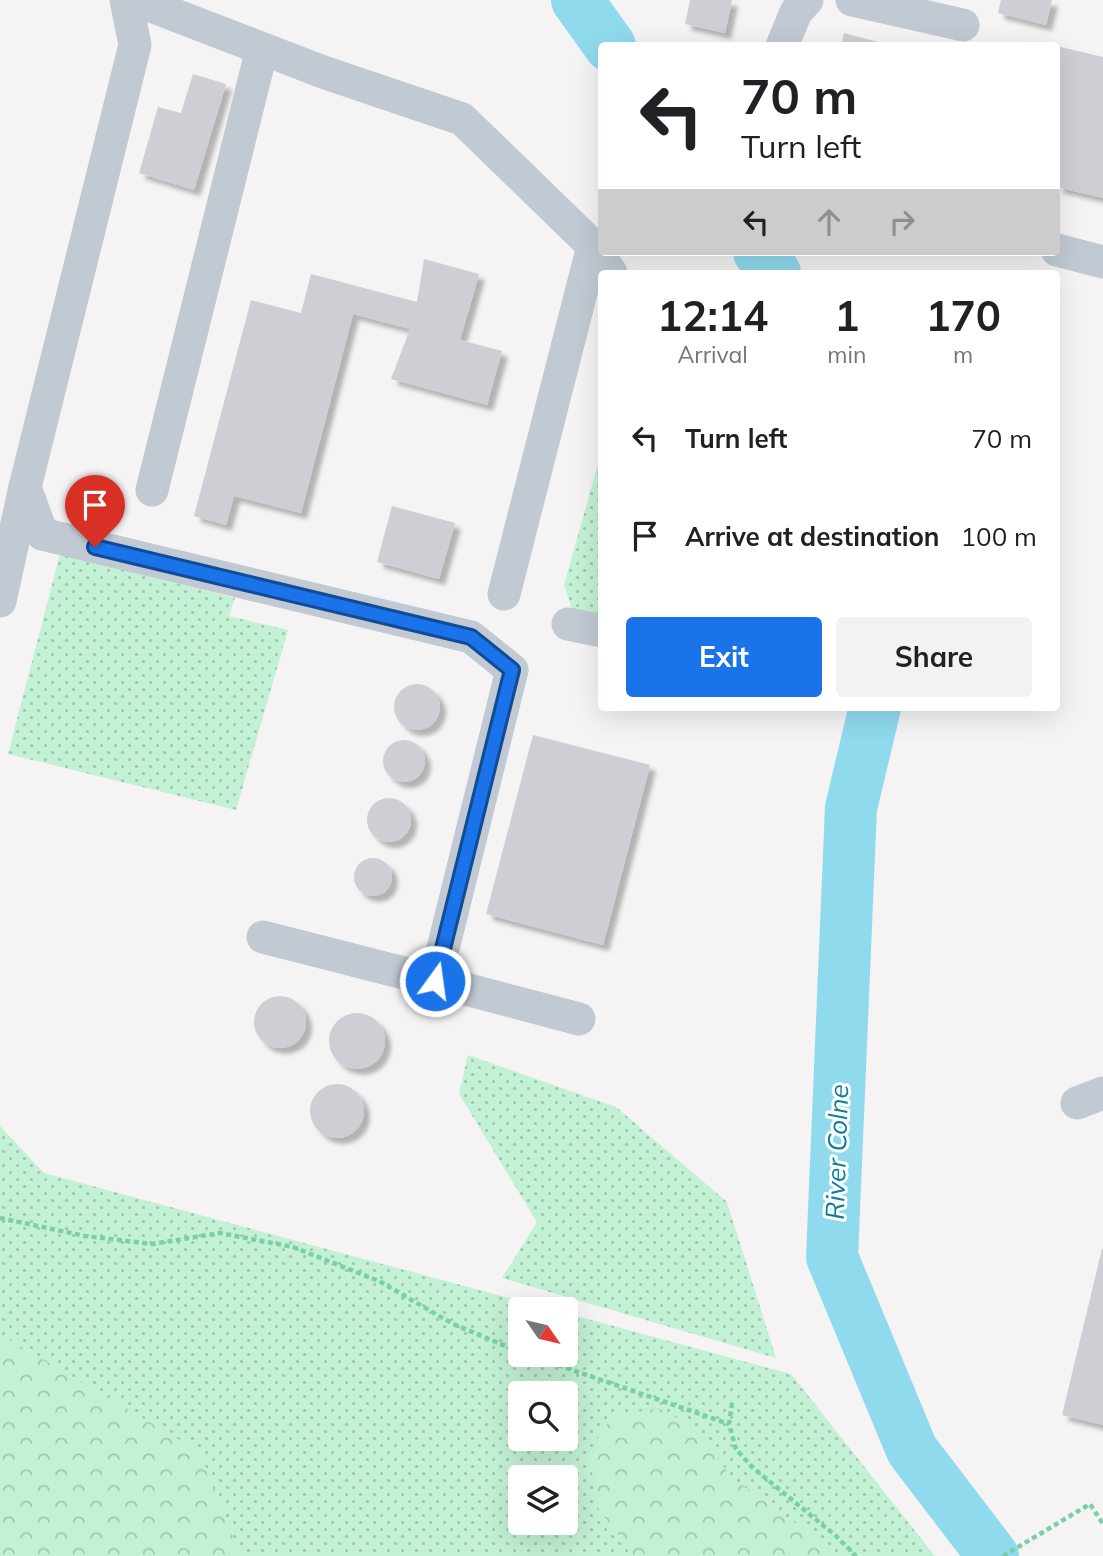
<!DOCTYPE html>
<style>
:root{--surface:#fff;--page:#f2f2f2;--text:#202124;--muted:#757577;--accent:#1a73e8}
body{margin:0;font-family:Mulish,sans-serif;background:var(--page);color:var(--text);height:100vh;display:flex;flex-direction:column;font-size:26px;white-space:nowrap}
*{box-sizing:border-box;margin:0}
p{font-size:23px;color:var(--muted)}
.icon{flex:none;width:38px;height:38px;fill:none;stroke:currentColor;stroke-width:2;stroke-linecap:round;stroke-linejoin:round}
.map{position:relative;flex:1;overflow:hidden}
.panel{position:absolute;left:598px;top:270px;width:462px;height:441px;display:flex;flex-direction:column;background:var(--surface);border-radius:7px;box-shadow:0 7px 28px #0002}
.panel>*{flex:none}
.top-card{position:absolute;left:598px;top:42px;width:462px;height:214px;border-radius:7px;box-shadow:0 7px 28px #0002;background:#fff;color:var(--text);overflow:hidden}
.needle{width:46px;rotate:124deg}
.fabs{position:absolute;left:508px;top:1297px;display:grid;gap:14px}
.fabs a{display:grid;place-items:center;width:70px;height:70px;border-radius:7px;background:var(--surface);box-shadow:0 7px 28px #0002;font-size:35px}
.pin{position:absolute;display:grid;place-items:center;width:60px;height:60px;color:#fff;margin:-72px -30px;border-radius:50% 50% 50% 0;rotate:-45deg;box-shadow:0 0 7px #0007}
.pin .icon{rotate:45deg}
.me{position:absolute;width:77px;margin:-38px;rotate:14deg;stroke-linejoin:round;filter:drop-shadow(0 0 5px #0008)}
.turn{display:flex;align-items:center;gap:24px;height:147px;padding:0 28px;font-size:32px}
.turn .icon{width:91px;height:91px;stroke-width:2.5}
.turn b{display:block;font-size:49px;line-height:60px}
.lanes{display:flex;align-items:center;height:66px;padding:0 28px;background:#0003;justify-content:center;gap:35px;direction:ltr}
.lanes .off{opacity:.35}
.eta{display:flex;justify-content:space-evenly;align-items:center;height:119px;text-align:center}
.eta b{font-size:42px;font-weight:700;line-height:49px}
.cta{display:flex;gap:14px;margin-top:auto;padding:14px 28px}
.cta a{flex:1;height:80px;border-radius:7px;background:var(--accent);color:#fff;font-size:28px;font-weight:700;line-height:80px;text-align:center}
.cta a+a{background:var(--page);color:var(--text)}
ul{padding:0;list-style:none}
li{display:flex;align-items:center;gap:21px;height:98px;padding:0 28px}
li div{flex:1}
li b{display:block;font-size:26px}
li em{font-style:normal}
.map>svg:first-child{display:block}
.grass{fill:url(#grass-dots);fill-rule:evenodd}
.forest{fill:url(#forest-crowns)}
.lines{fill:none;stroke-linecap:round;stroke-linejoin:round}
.river{stroke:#90daee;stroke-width:52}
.building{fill:#cdcfd5;filter:url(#shadow)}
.path{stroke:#7ad0a6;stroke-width:4.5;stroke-dasharray:5 3.5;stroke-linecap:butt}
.minor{stroke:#c1cad2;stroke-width:33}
.route-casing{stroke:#114b97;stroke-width:18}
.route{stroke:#1a73e8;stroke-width:12}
.labels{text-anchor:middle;stroke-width:6;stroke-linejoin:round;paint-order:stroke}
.water-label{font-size:26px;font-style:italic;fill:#0c7c9b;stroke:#fff}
</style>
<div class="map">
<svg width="1103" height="1556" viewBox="0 0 1103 1556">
<defs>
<pattern id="grass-dots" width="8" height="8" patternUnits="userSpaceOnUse" patternTransform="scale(1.75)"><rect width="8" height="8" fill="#c3f1d5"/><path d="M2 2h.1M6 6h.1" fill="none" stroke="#a0c6b0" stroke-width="1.8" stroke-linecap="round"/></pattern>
<pattern id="forest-crowns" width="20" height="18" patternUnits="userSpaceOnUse" patternTransform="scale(1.75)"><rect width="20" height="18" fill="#c3f1d5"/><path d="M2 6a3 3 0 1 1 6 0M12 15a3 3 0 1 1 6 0" fill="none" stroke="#a0c6b0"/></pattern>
<filter id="shadow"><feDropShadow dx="6" dy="6" stdDeviation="2" flood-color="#0004"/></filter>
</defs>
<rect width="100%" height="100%" fill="#f5f3f3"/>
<g class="grass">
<path d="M602,450V616L572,610L564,585Z"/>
<path d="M60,554L235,598L229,616L288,630L236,810L8,754Z"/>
<path d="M468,1055L616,1107L727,1202L776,1358L502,1278L537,1222L459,1094Z"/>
<path d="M0,1126L44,1173L550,1309H520V1354H565V1313L791,1374L935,1556H0ZM520,1393H565V1438H520ZM520,1477H565V1522H520Z"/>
</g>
<g class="forest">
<path d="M0,1334L200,1452L240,1556H0Z"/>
<path d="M658,1408L696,1428L731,1477L828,1546L833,1556H634L595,1504L589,1452L612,1417Z"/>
</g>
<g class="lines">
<g class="river">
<path d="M577,0L610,46"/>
<path d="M759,252L775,273"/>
<path d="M875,707L851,808L832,1257L912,1450L993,1556"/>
</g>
</g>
<g class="building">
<path d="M690,0H732L725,33L685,24Z"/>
<path d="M1001,0H1052L1046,25L998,13Z"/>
<path d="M844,33L889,45V46H841Z"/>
<path d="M1057,46L1103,57V198L1057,187Z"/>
<path d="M193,74L226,84L194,190L139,173L158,107L181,113Z"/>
<path d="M424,259L479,274L460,340L502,351L487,405L391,379L410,329L353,314L301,513L234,496L226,525L194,516L251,300L301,313L311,274L417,302Z"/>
<path d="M392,506L455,523L439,579L377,562Z"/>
<circle cx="417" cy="707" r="23"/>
<path d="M533,735L650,765L603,945L486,914Z"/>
<circle cx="404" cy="761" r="21"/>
<circle cx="389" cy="820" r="22"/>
<circle cx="373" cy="877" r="19"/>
<circle cx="280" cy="1022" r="26"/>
<circle cx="357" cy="1041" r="28"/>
<circle cx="337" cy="1111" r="27"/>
<path d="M1102,1249H1103V1425L1062,1415Z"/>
</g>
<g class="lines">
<g class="path">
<path d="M0,1218L85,1236L152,1244L220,1233L293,1247L379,1281L453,1324L520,1352"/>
<path d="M526,1354L729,1424"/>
<path d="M732,1403L729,1424L736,1449L752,1467L836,1536L856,1556"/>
<path d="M1003,1556L1090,1504L1103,1524"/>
</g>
<g class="minor">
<path d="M126,0L135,45L25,487L42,534L471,637L512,670L435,981L263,937"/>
<path d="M136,0L323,72L462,119L593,246L611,273"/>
<path d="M852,0L963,25"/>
<path d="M782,46L796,12L807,0"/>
<path d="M1057,250L1103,262"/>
<path d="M152,490L262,49"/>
<path d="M504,594L593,246"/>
<path d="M0,601L25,487"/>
<path d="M568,624L602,631"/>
<path d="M435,981L579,1019"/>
<path d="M1077,1103L1103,1093"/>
</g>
</g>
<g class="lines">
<g class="route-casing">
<path id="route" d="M95,547L471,637L512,670L435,981"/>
</g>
<use href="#route" class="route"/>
</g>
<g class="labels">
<g class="water-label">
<text transform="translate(837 1152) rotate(-88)" y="9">River Colne</text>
</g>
</g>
</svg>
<div class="fabs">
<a><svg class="needle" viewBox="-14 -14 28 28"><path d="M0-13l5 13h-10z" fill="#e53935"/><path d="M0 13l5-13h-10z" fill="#757577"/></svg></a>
<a><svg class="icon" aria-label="search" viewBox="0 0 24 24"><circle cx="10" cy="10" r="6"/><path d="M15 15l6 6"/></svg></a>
<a><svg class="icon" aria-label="layers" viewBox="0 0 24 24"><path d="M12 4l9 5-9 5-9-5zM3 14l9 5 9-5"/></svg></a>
</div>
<div class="pin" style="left:95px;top:547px;background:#d93025"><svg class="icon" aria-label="arrive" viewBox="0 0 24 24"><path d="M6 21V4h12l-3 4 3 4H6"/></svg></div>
<svg class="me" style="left:435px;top:981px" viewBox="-20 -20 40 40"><circle r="17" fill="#1a73e8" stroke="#fff" stroke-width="3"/><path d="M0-11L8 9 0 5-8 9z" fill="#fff"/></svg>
<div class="top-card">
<div class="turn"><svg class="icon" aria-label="left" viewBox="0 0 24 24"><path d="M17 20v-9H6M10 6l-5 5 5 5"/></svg><div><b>70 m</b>Turn left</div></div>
<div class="lanes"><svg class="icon" aria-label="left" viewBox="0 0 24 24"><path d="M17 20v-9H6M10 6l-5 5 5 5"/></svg><svg class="icon off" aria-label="ahead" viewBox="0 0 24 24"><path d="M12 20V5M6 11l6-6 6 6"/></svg><svg class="icon off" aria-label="right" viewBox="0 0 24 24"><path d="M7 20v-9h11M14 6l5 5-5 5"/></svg></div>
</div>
<section class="panel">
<div class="eta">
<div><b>12:14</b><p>Arrival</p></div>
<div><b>1</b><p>min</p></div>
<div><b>170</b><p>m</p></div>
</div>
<ul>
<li><svg class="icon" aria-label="left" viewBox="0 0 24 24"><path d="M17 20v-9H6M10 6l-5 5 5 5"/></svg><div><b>Turn left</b></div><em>70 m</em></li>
<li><svg class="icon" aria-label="arrive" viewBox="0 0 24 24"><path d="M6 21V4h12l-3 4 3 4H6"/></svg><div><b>Arrive at destination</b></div><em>100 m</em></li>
</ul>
<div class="cta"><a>Exit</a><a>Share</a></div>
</section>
</div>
